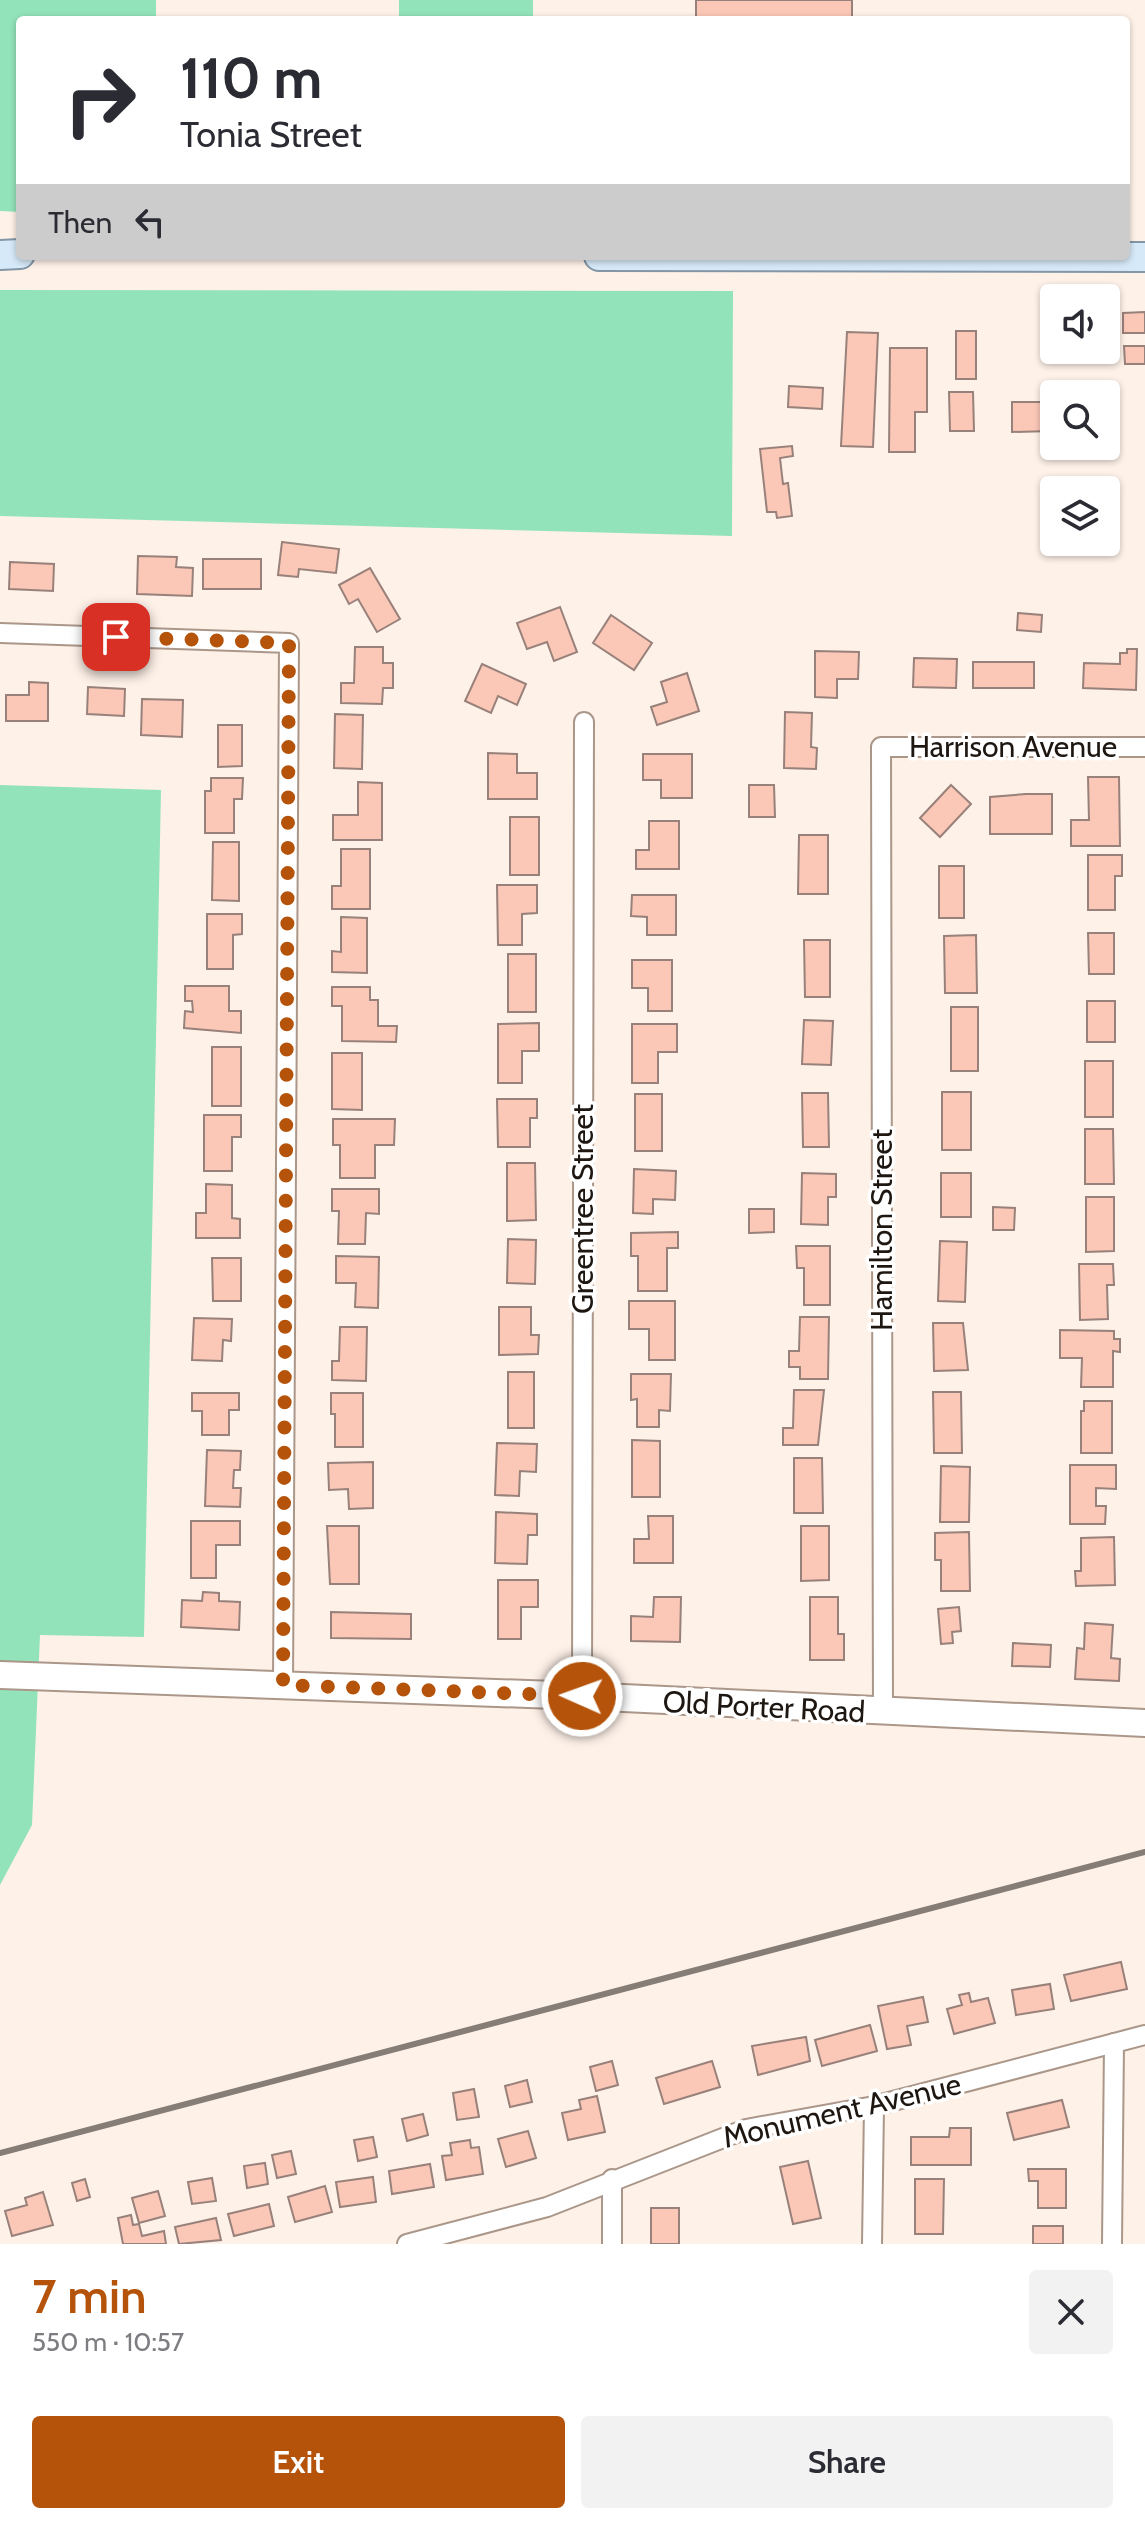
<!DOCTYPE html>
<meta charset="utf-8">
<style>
:root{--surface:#fff;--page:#f2f2f3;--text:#2b2b33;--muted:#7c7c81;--accent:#b45309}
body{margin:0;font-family:Cabin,sans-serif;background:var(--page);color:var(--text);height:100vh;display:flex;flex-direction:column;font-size:30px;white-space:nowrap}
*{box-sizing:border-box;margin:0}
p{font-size:26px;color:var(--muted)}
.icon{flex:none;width:44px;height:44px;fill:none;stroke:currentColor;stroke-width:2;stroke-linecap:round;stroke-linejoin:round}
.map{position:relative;height:2244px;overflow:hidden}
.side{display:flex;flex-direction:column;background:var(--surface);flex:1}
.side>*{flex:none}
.hud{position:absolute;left:16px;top:16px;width:1114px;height:244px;border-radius:8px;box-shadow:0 2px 6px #0004;background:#fff;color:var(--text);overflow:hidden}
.fabs{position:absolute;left:1040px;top:284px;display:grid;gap:16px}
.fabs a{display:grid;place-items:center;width:80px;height:80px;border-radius:8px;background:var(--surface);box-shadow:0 2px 6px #0004;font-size:40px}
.pin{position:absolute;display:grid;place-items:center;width:68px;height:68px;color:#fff;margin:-34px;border-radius:16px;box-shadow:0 4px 12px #0006}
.me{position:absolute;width:88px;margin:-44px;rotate:272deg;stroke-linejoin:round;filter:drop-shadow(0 0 6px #0008)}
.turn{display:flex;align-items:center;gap:28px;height:168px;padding:0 32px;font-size:36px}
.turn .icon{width:104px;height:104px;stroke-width:2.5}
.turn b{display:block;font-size:56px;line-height:68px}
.then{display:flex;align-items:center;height:76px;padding:0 32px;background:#0003;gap:16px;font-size:30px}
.round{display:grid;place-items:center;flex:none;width:84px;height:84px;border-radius:8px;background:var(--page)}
.overview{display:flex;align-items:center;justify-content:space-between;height:136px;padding:0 32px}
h1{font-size:48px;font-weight:600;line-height:60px;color:var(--accent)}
.primary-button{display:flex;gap:16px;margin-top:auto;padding:16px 32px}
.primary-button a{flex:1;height:92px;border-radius:8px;background:var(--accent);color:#fff;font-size:32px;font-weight:600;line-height:92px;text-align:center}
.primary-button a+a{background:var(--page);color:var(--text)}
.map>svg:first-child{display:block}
.green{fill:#93e3ba}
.building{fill:#fbc7b7;stroke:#98817a;stroke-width:2}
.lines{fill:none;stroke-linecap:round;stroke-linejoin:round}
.street-casing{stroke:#aa9789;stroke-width:22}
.secondary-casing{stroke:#aa9789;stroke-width:30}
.primary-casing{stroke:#8396a5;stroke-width:32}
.street{stroke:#fff;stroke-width:18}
.secondary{stroke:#fff;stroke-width:26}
.primary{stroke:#d6e9f8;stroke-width:28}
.rail{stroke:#867d76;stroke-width:6}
.route{stroke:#b45309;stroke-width:14;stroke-dasharray:0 25.2}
.labels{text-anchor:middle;stroke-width:7;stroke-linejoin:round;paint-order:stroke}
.street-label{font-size:30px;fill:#1d1611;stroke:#fff}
</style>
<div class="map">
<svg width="1145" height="2244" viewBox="0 0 1145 2244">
<rect width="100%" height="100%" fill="#fef1e8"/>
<g class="green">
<path d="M0,0H156V20H20V212L0,211Z"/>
<rect x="399" y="0" width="134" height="20"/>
<path d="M0,290L733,291L732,536L0,516Z"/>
<path d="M0,785L161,790L144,1637L40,1635L32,1825L0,1885Z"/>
</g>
<g class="building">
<rect x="696" y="0" width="156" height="20"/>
<path d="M1145,312V333H1123V313Z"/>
<rect x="956" y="331" width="20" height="48"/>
<path d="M847,332L878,333L873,447L841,446Z"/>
<path d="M1124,346H1145V364H1125Z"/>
<path d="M890,348H927V412H915V452H889Z"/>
<path d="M789,386L823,388L822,409L788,407Z"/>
<path d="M949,392H973L974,431H950Z"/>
<path d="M1012,402H1049L1050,431L1012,432Z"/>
<path d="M792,446L793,456L780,458L783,484L788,483L792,516L777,518L776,512H767L760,449Z"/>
<path d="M282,542L339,549L336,573L299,569L298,577L278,575Z"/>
<path d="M138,556L177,557L176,567L193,568L192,596L137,594Z"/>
<rect x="203" y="559" width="58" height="30"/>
<path d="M10,562L54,564L53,591L9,589Z"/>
<path d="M370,568L400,619L377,632L358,599L349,604L339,585Z"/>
<path d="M560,607L577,652L554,661L547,642L527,649L517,623Z"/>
<path d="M1018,613L1042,615L1041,632L1017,630Z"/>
<path d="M611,615L652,643L634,670L593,643Z"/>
<path d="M355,647H383V663H393V688H383L382,704L341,703V683H354Z"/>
<path d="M1127,649H1137L1136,690L1083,688L1084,663L1120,664V653H1127Z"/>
<path d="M815,651L859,652L858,679H837V698L815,697Z"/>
<path d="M914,658L957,659L956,688L913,687Z"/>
<rect x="973" y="662" width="61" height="26"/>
<path d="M482,664L526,684L517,705L498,696L491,713L465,701Z"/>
<path d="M687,673L699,711L657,725L651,707L667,702L661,682Z"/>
<path d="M29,682L48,683V721H6V695H29Z"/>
<path d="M88,687L125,689L124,716L87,714Z"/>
<path d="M142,699L183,700L182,737L141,735Z"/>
<path d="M785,712L812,713L811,747L817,748L816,769L784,768Z"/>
<path d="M335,714L363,715L362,769L334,768Z"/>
<path d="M218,725H242V766L218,767Z"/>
<path d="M488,753L517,754V773H537V799H488Z"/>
<path d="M643,754H692V798H661V780H643Z"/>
<path d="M1088,777H1119L1120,846H1071V820H1089Z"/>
<path d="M211,778H243L242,799H234V833H205V791H211Z"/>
<path d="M358,782L382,783V840H333V815H358Z"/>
<path d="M749,785H774L775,817H749Z"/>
<path d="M951,785L971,804L940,837L920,818Z"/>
<path d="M1026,794H1052V834H990V797Z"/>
<rect x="510" y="817" width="29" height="58"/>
<path d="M649,821H679V869H636V850H649Z"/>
<path d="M799,835H828V894H798Z"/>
<path d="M213,842H239V901L212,900Z"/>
<path d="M341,849H370V909H332V886H341Z"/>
<path d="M1088,855H1122V876H1115V910H1088Z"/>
<rect x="939" y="866" width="25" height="52"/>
<path d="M497,885H537V913L522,914V945H498Z"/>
<path d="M632,895H676V935H647V917L631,916Z"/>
<path d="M207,914H242V934L233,935V969H207Z"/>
<path d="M341,917L367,918V973L332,972V951L341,952Z"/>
<path d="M1088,933H1114V974H1089Z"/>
<path d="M976,935L977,993H945L944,936Z"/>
<path d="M804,940H830V997H805Z"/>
<rect x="508" y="954" width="28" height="58"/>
<path d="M632,960H672V1011H648V988H632Z"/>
<path d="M185,986H229V1011H241V1033L184,1028L185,1011L193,1012L192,1001H185Z"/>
<path d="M332,987H370V1000H378V1026H397L396,1042L342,1041V1006H332Z"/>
<rect x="1087" y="1001" width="28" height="41"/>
<rect x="951" y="1007" width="27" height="64"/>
<path d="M804,1020L833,1021L831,1065L802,1064Z"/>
<path d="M539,1023V1051H522V1083H498V1024Z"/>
<path d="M632,1024H677V1052H658V1083H632Z"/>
<rect x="212" y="1047" width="29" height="59"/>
<path d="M332,1053H362V1110L332,1109Z"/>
<rect x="1085" y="1061" width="28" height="56"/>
<rect x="942" y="1092" width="29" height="58"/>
<path d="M802,1093H828L829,1147H803Z"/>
<rect x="635" y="1094" width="27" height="57"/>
<path d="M497,1099H537V1118H530V1147H498Z"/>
<path d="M204,1115H241V1137H232V1171H204Z"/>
<path d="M333,1119H395L394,1145H375V1178H340V1145H333Z"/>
<path d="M1085,1129H1113L1114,1184H1085Z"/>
<path d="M507,1163H535L536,1220L507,1221Z"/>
<path d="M634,1169L676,1171L675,1200L653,1199V1214L633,1213Z"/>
<path d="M802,1173L836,1174V1197H828V1225L801,1224Z"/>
<rect x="941" y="1173" width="30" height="44"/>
<path d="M206,1184L232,1185V1218L240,1219V1238H196V1213H206Z"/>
<path d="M332,1189H379V1214L366,1213L365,1244H338L339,1211H332Z"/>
<path d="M1086,1197H1114V1251L1086,1252Z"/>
<path d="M993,1207L1015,1208L1014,1230H993Z"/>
<path d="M749,1209H774V1232L749,1233Z"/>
<path d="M678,1232V1248H667V1291H638V1256H631V1233Z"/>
<path d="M508,1239L536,1240L535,1284L507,1283Z"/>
<path d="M940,1241L967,1242L965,1302L938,1301Z"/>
<path d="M796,1246H830V1305H804V1268H797Z"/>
<path d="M336,1256L379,1257L378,1308L355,1307L356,1283H336Z"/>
<path d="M212,1258H241V1301H213Z"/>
<path d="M1079,1264H1113L1114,1285H1107L1108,1319L1080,1320Z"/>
<path d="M629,1301H675V1360H649V1329H629Z"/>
<path d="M499,1307H531V1335H539L538,1354L499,1355Z"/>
<path d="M800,1317H829L828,1379H800V1367H789V1351H799Z"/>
<path d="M194,1318L232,1319L231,1341L223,1340L222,1361L192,1360Z"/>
<path d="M933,1323H963L968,1370L934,1371Z"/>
<path d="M340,1327H367L366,1381L332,1380V1361H339Z"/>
<path d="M1060,1330L1114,1331V1339H1120V1352L1113,1351V1387H1081L1082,1358H1060Z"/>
<rect x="508" y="1372" width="26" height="56"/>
<path d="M631,1374H671L670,1411L659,1410V1427H637V1399L631,1400Z"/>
<path d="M794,1390H824L818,1445H783V1428H793Z"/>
<path d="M933,1392H961L962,1453H934Z"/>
<path d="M192,1393H239V1410H229V1435H202V1411H192Z"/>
<path d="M331,1393H363V1447H335V1414H331Z"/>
<path d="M1084,1401H1112V1453H1081V1411H1084Z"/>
<path d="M632,1440L660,1441V1497H632Z"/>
<path d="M497,1443L537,1444L536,1472L520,1471L519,1496L495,1495Z"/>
<path d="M207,1450L241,1451L240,1470H234L233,1488H241L240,1507L205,1506Z"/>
<path d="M794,1458H822L823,1513H794Z"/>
<path d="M373,1462V1508L349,1509L348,1489L329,1490L328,1463Z"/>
<path d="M1070,1465H1116V1489L1096,1488V1506H1106L1105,1524H1070Z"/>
<path d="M941,1466L970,1467L969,1522H940Z"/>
<path d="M496,1512L537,1514V1535H528L527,1564L495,1563Z"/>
<path d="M648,1516H673V1563H634V1539H649Z"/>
<path d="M191,1521H240V1545H216V1578H191Z"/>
<path d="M327,1526H359V1584H330Z"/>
<path d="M801,1526H829V1580L801,1581Z"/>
<path d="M969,1532L970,1591H941V1560H935V1533Z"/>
<path d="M1114,1537L1115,1585L1076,1586L1075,1571H1081V1538Z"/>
<path d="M498,1580H538V1607H521V1639H498Z"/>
<path d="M203,1592L219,1593V1601L240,1602L239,1630L181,1627L182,1600L202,1601Z"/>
<path d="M654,1597H681L680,1642L631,1641V1616L653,1617Z"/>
<path d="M810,1597H838V1634H844V1660H810Z"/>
<path d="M959,1607L961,1631L952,1632L953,1643L941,1644L938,1609Z"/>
<path d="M331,1612L411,1614V1639L331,1638Z"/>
<path d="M1085,1623L1113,1625L1111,1658L1120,1659L1119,1681L1075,1679L1077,1648L1084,1649Z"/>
<path d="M1013,1643L1051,1645L1050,1667L1012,1666Z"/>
<path d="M1121,1962L1127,1989L1071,2001L1064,1975Z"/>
<path d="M1050,1984L1054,2009L1016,2015L1012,1990Z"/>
<path d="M969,1993L971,2002L988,1998L995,2023L954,2034L947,2009L962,2005L959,1995Z"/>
<path d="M923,1997L928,2022L907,2026L911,2045L887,2049L878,2006Z"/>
<path d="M870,2025L877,2051L822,2066L815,2040Z"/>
<path d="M806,2037L810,2061L758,2075L752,2046Z"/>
<path d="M612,2061L618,2085L596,2091L590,2067Z"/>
<path d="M712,2061L720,2087L664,2104L656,2078Z"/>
<path d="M527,2080L532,2102L510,2107L505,2086Z"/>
<path d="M474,2089L479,2117L457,2120L453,2093Z"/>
<path d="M597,2096L605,2132L568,2140L562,2113L581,2109L579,2100Z"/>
<path d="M1062,2100L1069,2127L1014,2140L1007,2113Z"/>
<path d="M423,2114L428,2135L407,2141L402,2119Z"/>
<path d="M950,2128H971V2165H911V2137H949Z"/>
<path d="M528,2131L536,2158L506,2167L498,2139Z"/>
<path d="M373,2137L377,2157L358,2161L354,2140Z"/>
<path d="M470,2140L471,2148L479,2147L483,2174L446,2180L442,2156L452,2155L450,2143Z"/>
<path d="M291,2151L296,2174L277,2178L272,2155Z"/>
<path d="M808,2161L821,2218L793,2224L780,2167Z"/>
<path d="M265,2163L268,2184L247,2188L244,2166Z"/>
<path d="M430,2164L434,2187L392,2194L389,2171Z"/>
<path d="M1028,2169H1066V2208H1038V2181H1029Z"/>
<path d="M373,2177L376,2202L340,2207L336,2182Z"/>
<path d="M212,2178L216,2201L192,2204L188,2182Z"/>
<path d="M85,2179L90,2197L77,2201L72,2183Z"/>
<path d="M915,2179H944L943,2234H915Z"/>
<path d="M325,2186L332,2212L295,2222L288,2197Z"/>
<path d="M158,2191L165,2216L139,2223L132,2198Z"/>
<path d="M43,2192L53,2225L12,2236L5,2211L27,2205L25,2198Z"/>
<path d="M269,2204L274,2226L234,2236L228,2214Z"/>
<rect x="651" y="2208" width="28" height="36"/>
<path d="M131,2215L133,2225L139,2224L142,2236L164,2231L166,2244H123L118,2218Z"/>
<path d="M216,2218L221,2240L179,2244L175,2227Z"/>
<rect x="1033" y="2226" width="30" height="18"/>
</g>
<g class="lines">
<g class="street-casing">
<g id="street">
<path d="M0,633L289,643L283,1685"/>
<path d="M582,1696L584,722"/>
<path d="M883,1713L881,747H1145"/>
<path d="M612,2179V2244"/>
<path d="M407,2244L547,2207L746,2129L874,2106L1145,2035"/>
<path d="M872,2244L874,2106"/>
<path d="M1112,2244L1114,2043"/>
</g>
</g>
<g class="secondary-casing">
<path id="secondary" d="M0,1675L582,1696L1145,1723"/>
</g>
<g class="primary-casing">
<g id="primary">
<path d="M0,255L20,254"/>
<path d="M599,256L1145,257"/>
</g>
</g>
<use href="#street" class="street"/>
<use href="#secondary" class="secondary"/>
<use href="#primary" class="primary"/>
<path class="rail" d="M0,2153L1145,1852"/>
</g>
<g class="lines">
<path class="route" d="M116,637L289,643L283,1685L582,1696"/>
</g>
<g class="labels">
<g class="street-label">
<text x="1013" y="757">Harrison Avenue</text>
<text transform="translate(583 1209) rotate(-90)" y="10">Greentree Street</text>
<text transform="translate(882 1230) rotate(-90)" y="10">Hamilton Street</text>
<text transform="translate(764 1707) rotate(3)" y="10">Old Porter Road</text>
<text transform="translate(842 2111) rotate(-13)" y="10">Monument Avenue</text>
</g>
</g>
</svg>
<div class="fabs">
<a><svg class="icon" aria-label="sound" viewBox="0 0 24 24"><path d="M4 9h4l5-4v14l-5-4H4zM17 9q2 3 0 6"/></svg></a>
<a><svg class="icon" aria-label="search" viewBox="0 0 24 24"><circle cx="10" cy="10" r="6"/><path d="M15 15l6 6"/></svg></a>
<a><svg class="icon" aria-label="layers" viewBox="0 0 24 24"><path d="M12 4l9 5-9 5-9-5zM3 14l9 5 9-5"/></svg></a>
</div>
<div class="pin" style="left:116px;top:637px;background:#d93025"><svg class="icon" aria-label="arrive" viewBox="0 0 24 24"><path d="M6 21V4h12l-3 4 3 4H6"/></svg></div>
<svg class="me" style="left:582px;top:1696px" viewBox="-20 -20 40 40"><circle r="17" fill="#b45309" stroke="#fff" stroke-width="3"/><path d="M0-11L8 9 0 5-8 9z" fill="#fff"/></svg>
<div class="hud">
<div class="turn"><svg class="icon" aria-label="right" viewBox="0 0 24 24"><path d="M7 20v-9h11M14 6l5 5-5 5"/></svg><div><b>110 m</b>Tonia Street</div></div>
<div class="then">Then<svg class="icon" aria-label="left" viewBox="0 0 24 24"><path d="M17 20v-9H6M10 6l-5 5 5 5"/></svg></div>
</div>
</div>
<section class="side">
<div class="overview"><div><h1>7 min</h1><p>550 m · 10:57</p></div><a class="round"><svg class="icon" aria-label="close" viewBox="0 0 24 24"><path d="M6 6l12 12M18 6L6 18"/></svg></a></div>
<div class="primary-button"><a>Exit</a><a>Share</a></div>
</section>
